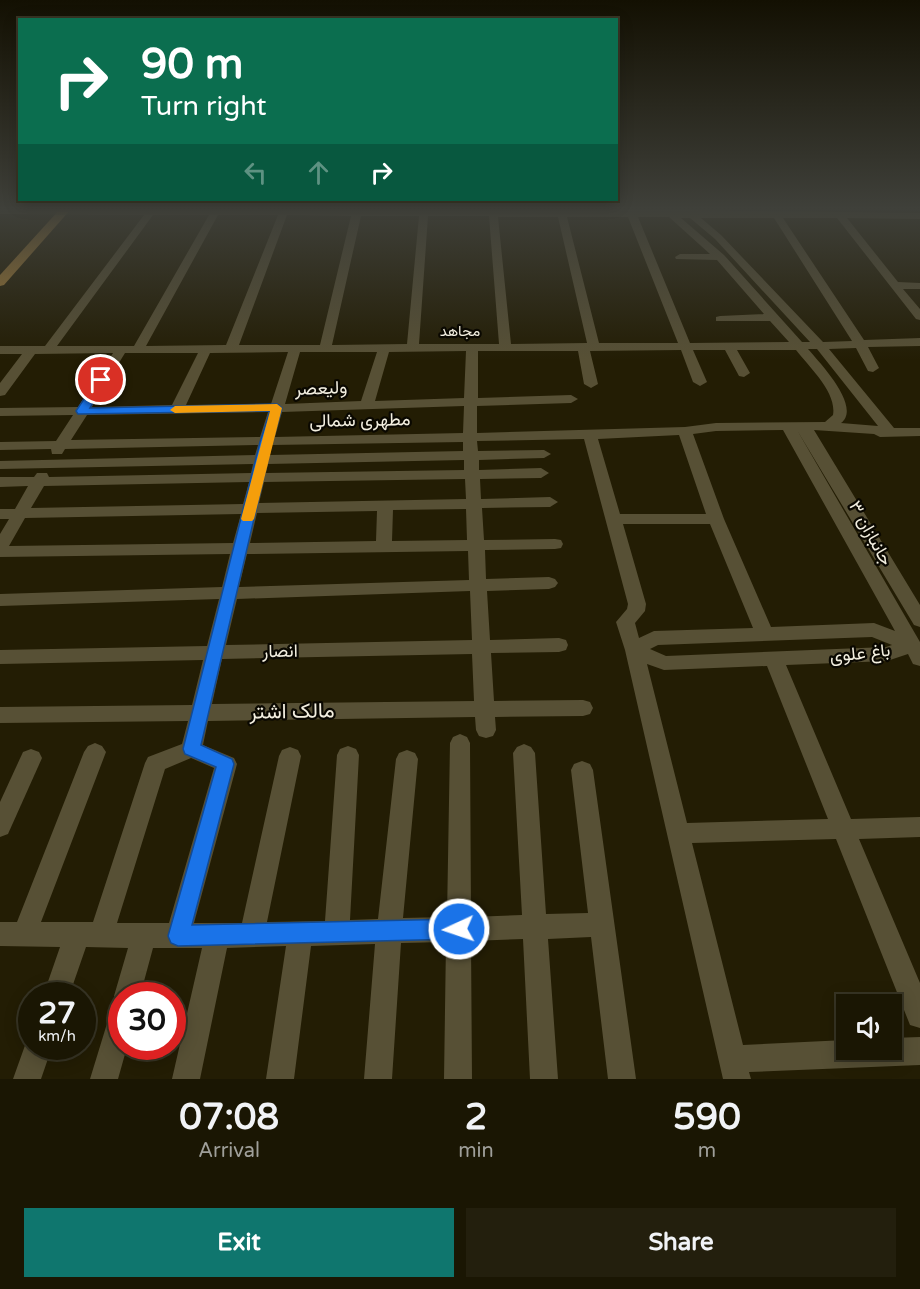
<!DOCTYPE html>
<meta charset="utf-8">
<style>
:root{--surface:#1a1603;--page:#231f0d;--text:#f1f3f6;--muted:#9f9f9a;--line:#383525;--accent:#0f766e}
body{margin:0;font-family:"Varela Round",Vazirmatn,sans-serif;background:var(--page);color:var(--text);height:100vh;display:flex;flex-direction:column;font-size:22px;white-space:nowrap}
*{box-sizing:border-box;margin:0}
p{font-size:20px;color:var(--muted)}
.icon{flex:none;width:33px;height:33px;fill:none;stroke:currentColor;stroke-width:2;stroke-linecap:round;stroke-linejoin:round}
.map{position:relative;height:1079px;overflow:hidden}
.details{display:flex;flex-direction:column;background:var(--surface);flex:1}
.details>*{flex:none}
.top-card{position:absolute;left:18px;top:18px;width:600px;height:183px;border-radius:0px;box-shadow:0 3px 15px #0003,0 0 0 2px var(--line);background:#0b6e4f;color:#fff;overflow:hidden}
.tools{position:absolute;left:836px;top:994px;display:grid;gap:12px}
.tools a{display:grid;place-items:center;width:66px;height:66px;border-radius:0px;background:var(--surface);box-shadow:0 3px 15px #0003,0 0 0 2px var(--line);font-size:30px}
.speed{position:absolute;left:18px;top:982px;display:flex;gap:12px;font-size:30px;font-weight:700;text-align:center}
.speed>*{display:grid;place-content:center;width:78px;height:78px;border-radius:50%;background:var(--surface);box-shadow:0 3px 15px #0003,0 0 0 2px var(--line);line-height:1}
.speed small{font-size:15px;font-weight:400}
.speed .limit{border:9px solid #d22;background:#fff;color:#111}
.pin{position:absolute;display:grid;place-items:center;width:51px;height:51px;color:#fff;margin:-26px;border:3px solid #fff;border-radius:50%;box-shadow:0 2px 6px #0007}
.me{position:absolute;width:66px;margin:-33px;rotate:267deg;stroke-linejoin:round;filter:drop-shadow(0 0 4px #0008)}
.turn{display:flex;align-items:center;gap:21px;height:126px;padding:0 24px;font-size:27px}
.turn .icon{width:78px;height:78px;stroke-width:2.5}
.turn b{display:block;font-size:42px;line-height:51px}
.lanes{display:flex;align-items:center;height:57px;padding:0 24px;background:#0003;justify-content:center;gap:30px;direction:ltr}
.lanes .off{opacity:.35}
.eta{display:flex;justify-content:space-evenly;align-items:center;height:102px;text-align:center}
.eta b{font-size:36px;font-weight:800;line-height:42px}
.button{display:flex;gap:12px;margin-top:auto;padding:12px 24px}
.button a{flex:1;height:69px;border-radius:0px;background:var(--accent);color:#fff;font-size:24px;font-weight:800;line-height:69px;text-align:center}
.button a+a{background:var(--page);color:var(--text)}
.map>svg:first-child{display:block}
.lines{fill:none;stroke-linecap:round;stroke-linejoin:round}
.minor{fill:#575035;fill-rule:evenodd}
.major{fill:#a47d36;fill-rule:evenodd}
.route{fill:#1a73e8;stroke:#114b97;stroke-width:1.5}
.slow{fill:#f59e0b}
.labels{text-anchor:middle;stroke-width:4.5;stroke-linejoin:round;paint-order:stroke}
.far-street-label{font-size:15px;fill:#f3efe0;stroke:#0a0801}
.street-label{font-size:18px;fill:#f3efe0;stroke:#0a0801}
.near-street-label{font-size:21px;fill:#f3efe0;stroke:#0a0801}
</style>
<div class="map">
<svg width="920" height="1079" viewBox="0 0 920 1079">
<rect width="100%" height="100%" fill="#231d04"/>
<g class="lines">
<g class="minor">
<path d="M0,209L690,210L920,213V219L847,218L898,282L920,283V289H903L920,309V320L916,319L837,218H783L864,340L920,338V346L868,347L879,368L873,372L868,371L856,348L829,349L894,428H920V436L880,437L874,434L814,430L920,605V627L914,625L797,430L920,642V666L913,664L908,654L887,661L786,665L851,819L920,817V837L859,839L920,983V1028L910,1025L836,839L692,843L743,1045L846,1040V1050H891V1038L920,1037V1065L749,1072L751,1079H723L625,650L616,622L627,609L628,604L584,439L477,441L478,451L544,450L551,454L544,458L479,460V470L541,468L549,473L541,478L480,479L481,499L550,497L558,502L550,507L482,508L484,540L555,539L561,540L563,544L561,548L555,549L485,550L486,579L549,577L555,579L558,583L555,587L549,589L487,591L490,640L559,638L566,640L568,645L566,650L559,652L491,653L494,701L583,700L590,702L593,708L590,714L583,716L495,717L496,730L493,736L486,738L479,736L476,730L475,717L208,721L203,745L234,758L237,764L194,923H242L279,756L282,750L290,747L298,750L301,756L267,922L325,921L337,755L340,749L348,746L356,749L359,755L350,920L378,919L396,759L399,753L407,750L415,753L418,759L403,918L447,917L450,743L453,737L460,734L467,737L470,743L471,917L522,915L513,753L517,747L524,744L531,747L535,753L546,914L588,913L571,770L574,764L582,761L590,764L593,770L636,1079H608L591,937L548,939L558,1079H530L523,939L471,941L472,1079H444L446,942L401,943L392,1079H364L375,944L311,946L294,1079H266L286,946L227,948L200,1079H172L202,948H153L140,996H122V1047H127L118,1079H90L109,1017L112,1007L118,1005L114,996L128,948L86,947L69,996H43L60,947L0,946V922H17L84,752L88,746L95,743L102,746L106,752L41,922H93L145,763L148,757L182,744L188,721L0,723V707L192,705L203,660L0,664V650L207,646L219,599L0,606V594L222,587L230,554L0,557V534L9,519H0V509H15L28,486L0,487V477H34L37,473H47L49,477L251,473L253,464L0,469V461L255,455L258,445L65,449L62,454H52L51,449L0,450V442L56,441L73,415L0,416V408L78,407L113,353L35,354L5,395L0,396V383L22,354H0V346H45L144,215L0,214ZM153,215H209L134,346H57ZM218,215H278L226,345L146,346ZM287,215L351,216L320,345H239ZM361,216H419L407,344L332,345ZM428,216H489L499,344H419ZM498,217H558L587,343L511,344ZM567,217H628L678,343H599ZM638,217H669L710,254H680L675,257L676,259L717,260L764,314L720,316L716,317V321H770L789,342L690,343ZM681,218H690L715,239L810,342H802L724,255ZM701,218H774L852,341L823,342L721,235ZM808,349H817L878,426L841,423C862,407 820,363 808,349ZM681,350L693,382L700,386L707,382L693,350H725L739,376L744,377L750,373L737,350H796C809,367 837,392 833,415L825,422L716,423L685,427L477,433V406L571,403L578,399L571,395L478,398V351H578L584,384L591,388L598,384L590,351ZM466,351L464,398L375,401L389,352ZM288,352L271,404L186,405L210,353ZM300,352H377L361,401L285,404ZM125,353H198L172,405L92,407ZM464,406L463,433L275,437L282,412ZM268,412L260,437L71,440L87,415ZM783,430L895,631L874,623L771,627L724,519L693,434L716,431ZM679,435L706,514H620L598,439ZM463,442V451L270,455L272,445ZM464,460V470L266,473L268,464ZM465,479L466,499L259,503L264,482ZM249,482L243,504L31,508L44,486ZM466,509L467,540L392,541L393,510ZM377,511L376,541L250,543L257,513ZM241,514L233,543L9,546L25,518ZM623,524H710L753,628L654,631L639,638L635,623L645,611L646,604ZM468,551L469,580L239,587L247,554ZM470,591L472,640L226,645L237,599ZM872,637L892,645L886,647L666,656L650,649L658,645ZM472,654L474,701L212,704L222,659ZM647,664L664,670L767,666L828,819L687,823ZM191,758L214,768L169,923H117L165,769Z"/>
<path d="M31,749L39,752L42,758L8,834L0,837V802L23,752Z"/>
<path d="M32,1036V1047H52L41,1079H13L28,1037Z"/>
</g>
<path class="major" d="M60,209H71L4,285L0,286V275Z"/>
</g>
<linearGradient id="sky" x2="0" y2="1"><stop stop-color="#131002"/><stop offset="0.58" stop-color="#3f403a"/><stop offset="1" stop-color="#3f403a" stop-opacity="0"/></linearGradient>
<rect width="920" height="360" fill="url(#sky)"/>
<path class="route" d="M101,377L107,380L90,408L277,404L282,408L272,442L201,745L232,759L234,764L192,925L459,919L466,922L469,929L466,936L459,939L178,946L171,943L168,936L216,767L185,754L183,749L260,442L270,411L78,414L76,411L98,378Z"/>
<path class="slow" d="M277,404L282,408L254,519L252,521H243L241,519L270,411L175,413L170,410L175,406Z"/>
<g class="labels">
<g class="far-street-label">
<text x="460" y="336">مجاهد</text>
</g>
<g class="street-label">
<text transform="translate(321 388) rotate(-2)" y="6">ولیعصر</text>
<text transform="translate(360 420) rotate(-1)" y="6">مطهری شمالی</text>
<text transform="translate(871 533) rotate(61)" y="6">جانبازان ۳</text>
<text transform="translate(280 651) rotate(-1)" y="6">انصار</text>
<text transform="translate(860 653) rotate(-6)" y="6">باغ علوی</text>
</g>
<g class="near-street-label">
<text transform="translate(292 711) rotate(-1)" y="7">مالک اشتر</text>
</g>
</g>
</svg>
<div class="tools">
<a><svg class="icon" aria-label="sound" viewBox="0 0 24 24"><path d="M4 9h4l5-4v14l-5-4H4zM17 9q2 3 0 6"/></svg></a>
</div>
<div class="speed"><div>27<small>km/h</small></div><div class="limit">30</div></div>
<div class="pin" style="left:101px;top:380px;background:#d93025"><svg class="icon" aria-label="arrive" viewBox="0 0 24 24"><path d="M6 21V4h12l-3 4 3 4H6"/></svg></div>
<svg class="me" style="left:459px;top:929px" viewBox="-20 -20 40 40"><circle r="17" fill="#1a73e8" stroke="#fff" stroke-width="3"/><path d="M0-11L8 9 0 5-8 9z" fill="#fff"/></svg>
<div class="top-card">
<div class="turn"><svg class="icon" aria-label="right" viewBox="0 0 24 24"><path d="M7 20v-9h11M14 6l5 5-5 5"/></svg><div><b>90 m</b>Turn right</div></div>
<div class="lanes"><svg class="icon off" aria-label="left" viewBox="0 0 24 24"><path d="M17 20v-9H6M10 6l-5 5 5 5"/></svg><svg class="icon off" aria-label="ahead" viewBox="0 0 24 24"><path d="M12 20V5M6 11l6-6 6 6"/></svg><svg class="icon" aria-label="right" viewBox="0 0 24 24"><path d="M7 20v-9h11M14 6l5 5-5 5"/></svg></div>
</div>
</div>
<section class="details">
<div class="eta">
<div><b>07:08</b><p>Arrival</p></div>
<div><b>2</b><p>min</p></div>
<div><b>590</b><p>m</p></div>
</div>
<div class="button"><a>Exit</a><a>Share</a></div>
</section>
